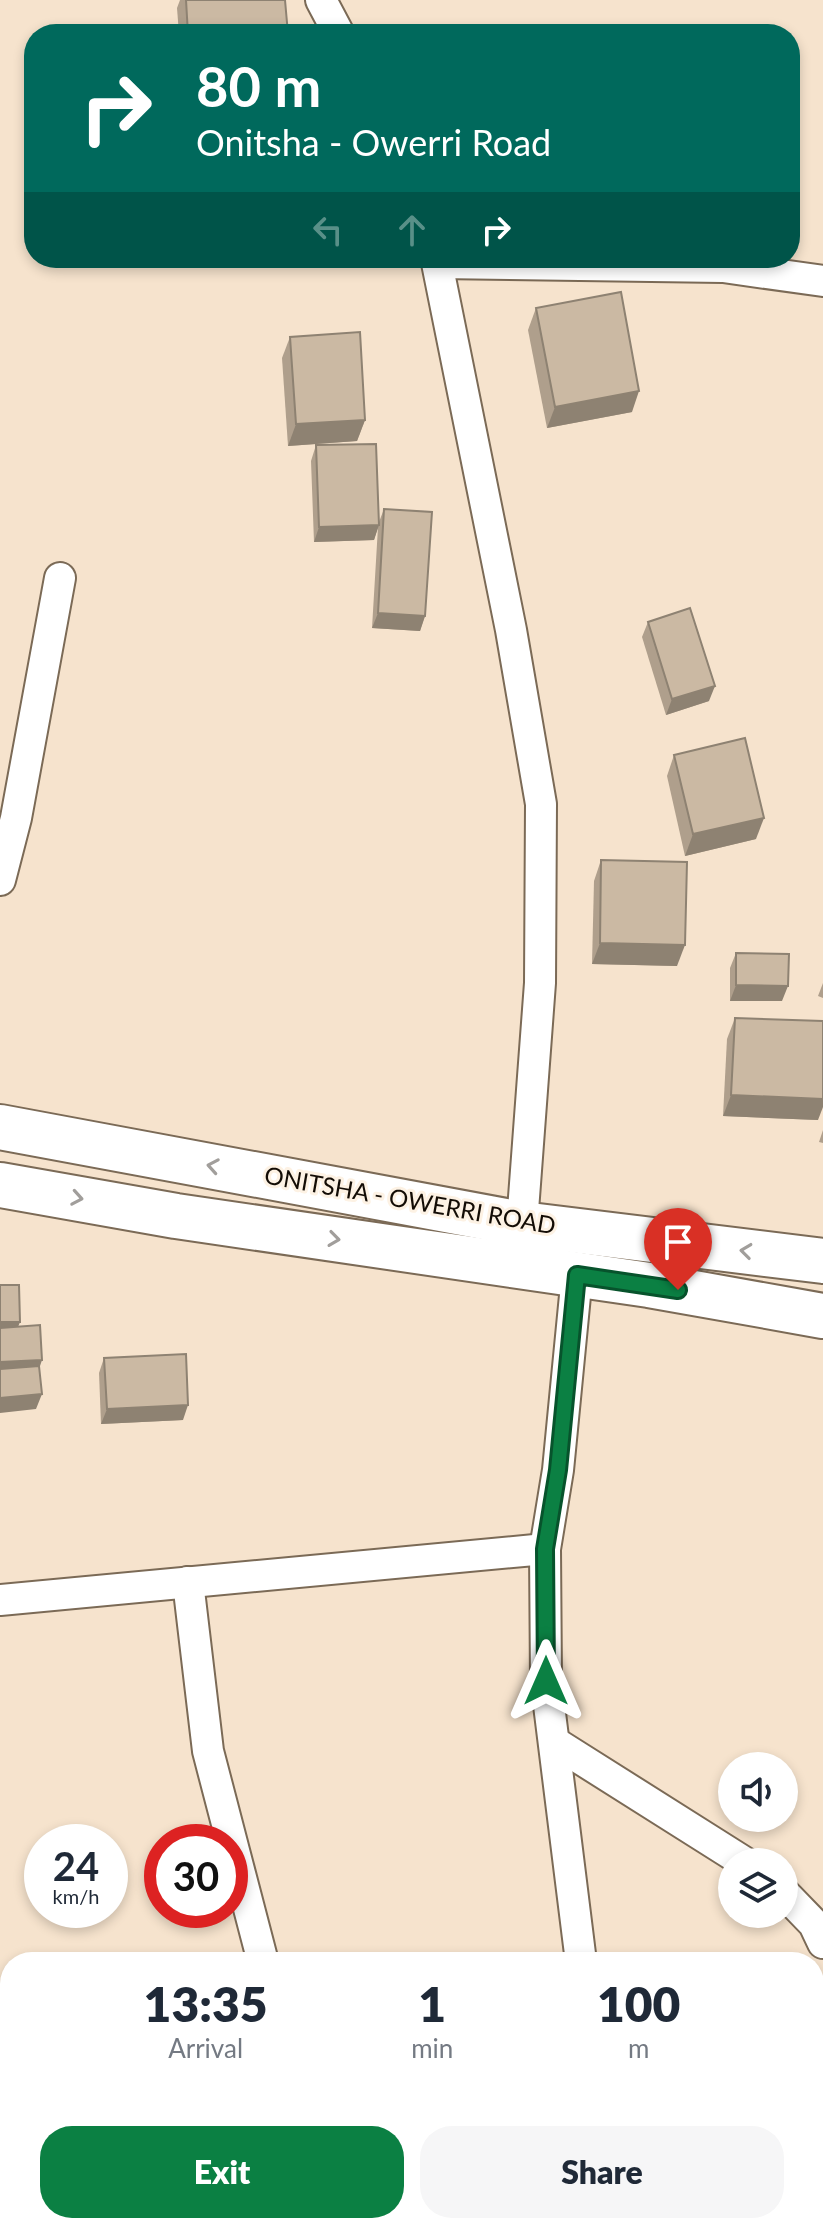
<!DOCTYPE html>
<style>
:root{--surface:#fff;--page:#f6f6f7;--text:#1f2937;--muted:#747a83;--accent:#0b8043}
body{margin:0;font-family:Lato,sans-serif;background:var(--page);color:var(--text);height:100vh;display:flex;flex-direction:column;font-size:30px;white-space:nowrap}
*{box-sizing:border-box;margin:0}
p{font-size:26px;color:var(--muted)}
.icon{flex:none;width:44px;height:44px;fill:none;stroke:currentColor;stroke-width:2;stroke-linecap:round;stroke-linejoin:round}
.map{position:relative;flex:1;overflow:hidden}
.details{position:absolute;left:0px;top:1952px;width:824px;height:282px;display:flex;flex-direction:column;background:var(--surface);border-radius:32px 32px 0 0;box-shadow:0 4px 12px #0003}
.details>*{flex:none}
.banner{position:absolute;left:24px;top:24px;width:776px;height:244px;border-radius:32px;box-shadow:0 4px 12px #0003;background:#00695c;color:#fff;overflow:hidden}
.fabs{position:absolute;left:718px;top:1752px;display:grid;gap:16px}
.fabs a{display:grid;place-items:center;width:80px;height:80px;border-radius:50%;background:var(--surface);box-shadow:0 4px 12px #0003;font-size:40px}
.speed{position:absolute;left:24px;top:1824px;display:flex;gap:16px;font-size:40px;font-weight:700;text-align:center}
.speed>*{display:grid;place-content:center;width:104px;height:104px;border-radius:50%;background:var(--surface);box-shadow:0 4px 12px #0003;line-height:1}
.speed small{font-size:20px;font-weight:400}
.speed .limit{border:12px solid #d22;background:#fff;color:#111}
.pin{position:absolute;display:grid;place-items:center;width:68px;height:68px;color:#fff;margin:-82px -34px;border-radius:50% 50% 50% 0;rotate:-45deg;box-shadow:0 0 8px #0007}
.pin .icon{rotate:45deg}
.me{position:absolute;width:88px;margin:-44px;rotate:0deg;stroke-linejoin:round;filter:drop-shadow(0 0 6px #0008)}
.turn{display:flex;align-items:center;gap:28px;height:168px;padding:0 40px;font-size:36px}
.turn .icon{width:104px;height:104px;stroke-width:2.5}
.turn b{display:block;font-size:56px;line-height:68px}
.lanes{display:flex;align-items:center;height:76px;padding:0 40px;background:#0003;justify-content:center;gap:40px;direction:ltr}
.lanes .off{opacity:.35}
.eta{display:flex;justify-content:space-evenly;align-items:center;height:136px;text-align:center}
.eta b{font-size:48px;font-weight:800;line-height:56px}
.cta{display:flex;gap:16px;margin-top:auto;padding:16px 40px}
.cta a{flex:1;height:92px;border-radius:32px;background:var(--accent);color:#fff;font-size:32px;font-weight:800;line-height:92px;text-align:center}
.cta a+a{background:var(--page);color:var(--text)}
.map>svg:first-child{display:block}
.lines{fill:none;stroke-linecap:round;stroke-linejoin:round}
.minor-casing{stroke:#7b6a56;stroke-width:34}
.trunk-casing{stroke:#7b6a56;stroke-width:48}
.minor{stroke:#fff;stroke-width:30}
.trunk{stroke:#fff;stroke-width:44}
.wall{fill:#af9f8c}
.shaded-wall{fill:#8e8272}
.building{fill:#cbb9a3;stroke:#8e8272;stroke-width:2}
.oneway{stroke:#a19e9b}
.route-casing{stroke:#07532c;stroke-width:20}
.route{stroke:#0b8043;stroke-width:14}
.labels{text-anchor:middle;stroke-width:6;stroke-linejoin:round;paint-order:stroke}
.street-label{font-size:24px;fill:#130c05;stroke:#fdf2e4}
</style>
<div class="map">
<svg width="823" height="2233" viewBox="0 0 823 2233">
<rect width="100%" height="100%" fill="#f6e3cd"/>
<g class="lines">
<g class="minor-casing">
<g id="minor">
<path d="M321,0L339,34"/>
<path d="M436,258L511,630L541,804L540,983L522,1224"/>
<path d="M438,263L723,267L823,281"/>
<path d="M0,880L16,818L60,578"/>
<path d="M577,1275L558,1470L545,1549L546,1681L581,1962"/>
<path d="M188,1582L208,1751L263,1962"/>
<path d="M0,1600L545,1549"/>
<path d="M554,1742L744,1862"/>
<path d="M784,1893L814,1924L823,1943"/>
<path d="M353,2224L356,2233"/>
<path d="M627,2224L629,2233"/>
</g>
</g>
<g class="trunk-casing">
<g id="trunk">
<path d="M0,1127L522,1224L823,1261"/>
<path d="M0,1185L176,1216L649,1285L823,1316"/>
</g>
</g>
<use href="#minor" class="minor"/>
<use href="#trunk" class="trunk"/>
</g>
<g class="wall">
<path d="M180,0H285L288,34H179L177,8Z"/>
<path d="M536,308L632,412L547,428L528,330Z"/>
<path d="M290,337L365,420L357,441L288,446L282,358Z"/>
<path d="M316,445L379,522L384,509L425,616L420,631L372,628L378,527L374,540L314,542L311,461Z"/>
<path d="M648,622L709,701L666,715L642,637Z"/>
<path d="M674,755L756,839L685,856L667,776Z"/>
<path d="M601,860L677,966L592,964L594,881Z"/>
<path d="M736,953L782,1001H730V968Z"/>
<path d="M823,983V998L818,996Z"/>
<path d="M735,1018L818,1120L723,1116L727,1039Z"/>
<path d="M823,1130V1143L819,1142Z"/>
<path d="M104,1358L183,1420L101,1424L99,1373Z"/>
</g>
<g class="shaded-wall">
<path d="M639,391L632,412L547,428L555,407Z"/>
<path d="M365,420L357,441L288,446L296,424Z"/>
<path d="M379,525L374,540L314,542L319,527Z"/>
<path d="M378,613L425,616L420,631L372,628Z"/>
<path d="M715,686L709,701L666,715L672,699Z"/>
<path d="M764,818L756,839L685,856L693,834Z"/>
<path d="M600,943L685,945L677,966L592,964Z"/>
<path d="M736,985L788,986L782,1001H730Z"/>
<path d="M731,1095L823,1099V1107L818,1120L723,1116Z"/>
<path d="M0,1322H20L14,1337H0Z"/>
<path d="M42,1360L37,1375L0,1377V1362Z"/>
<path d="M42,1394L36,1409L0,1413V1398Z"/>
<path d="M188,1405L183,1420L101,1424L107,1409Z"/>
</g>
<g class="building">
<path d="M186,0H285L288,34H188Z"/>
<path d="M621,292L639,391L555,407L536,308Z"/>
<path d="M360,332L365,420L296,424L290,337Z"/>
<path d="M376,444L379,525L319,527L316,445Z"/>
<path d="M384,509L432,512L425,616L378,613Z"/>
<path d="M690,608L715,686L672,699L648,622Z"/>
<path d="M745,738L764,818L693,834L674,755Z"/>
<path d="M601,860L687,862L685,945L600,943Z"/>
<path d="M736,953L789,954L788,986L736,985Z"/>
<path d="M735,1018L823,1021V1099L731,1095Z"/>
<path d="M0,1285H19L20,1322H0Z"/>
<path d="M40,1325L42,1360L0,1362V1328Z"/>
<path d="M186,1354L188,1405L107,1409L104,1358Z"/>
<path d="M39,1366L42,1394L0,1398V1369Z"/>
</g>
<defs><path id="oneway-chevron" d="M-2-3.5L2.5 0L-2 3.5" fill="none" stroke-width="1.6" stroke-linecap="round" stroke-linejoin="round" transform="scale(2)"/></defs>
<g class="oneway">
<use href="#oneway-chevron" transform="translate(213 1166) rotate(-170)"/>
<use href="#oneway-chevron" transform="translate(77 1198) rotate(10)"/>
<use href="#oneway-chevron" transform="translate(334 1239) rotate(8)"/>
<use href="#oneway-chevron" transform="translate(746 1251) rotate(-173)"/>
</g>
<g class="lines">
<g class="route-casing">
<path id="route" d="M546,1681L545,1549L558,1470L577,1275L678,1290"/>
</g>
<use href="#route" class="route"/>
</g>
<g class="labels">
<g class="street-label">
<text transform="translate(410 1201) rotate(10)" y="8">ONITSHA - OWERRI ROAD</text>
</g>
</g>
</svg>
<div class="fabs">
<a><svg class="icon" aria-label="sound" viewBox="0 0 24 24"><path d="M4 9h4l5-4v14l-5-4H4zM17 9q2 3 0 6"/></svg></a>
<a><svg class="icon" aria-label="layers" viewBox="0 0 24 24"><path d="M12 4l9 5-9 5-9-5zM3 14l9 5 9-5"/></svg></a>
</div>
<div class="speed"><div>24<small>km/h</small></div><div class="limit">30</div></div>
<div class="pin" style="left:678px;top:1290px;background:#d93025"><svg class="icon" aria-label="arrive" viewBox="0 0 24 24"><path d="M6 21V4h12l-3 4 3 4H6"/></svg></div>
<svg class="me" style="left:546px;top:1681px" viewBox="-20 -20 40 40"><path d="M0-17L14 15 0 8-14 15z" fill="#0b8043" stroke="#fff" stroke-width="4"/></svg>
<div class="banner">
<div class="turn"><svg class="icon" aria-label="right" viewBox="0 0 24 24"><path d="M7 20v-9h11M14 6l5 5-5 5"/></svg><div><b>80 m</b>Onitsha - Owerri Road</div></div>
<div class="lanes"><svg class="icon off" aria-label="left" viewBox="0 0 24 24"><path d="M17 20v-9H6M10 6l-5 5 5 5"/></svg><svg class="icon off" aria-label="ahead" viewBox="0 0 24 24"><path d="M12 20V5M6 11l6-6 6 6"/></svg><svg class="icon" aria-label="right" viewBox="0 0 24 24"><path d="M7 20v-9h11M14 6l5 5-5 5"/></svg></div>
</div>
<section class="details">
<div class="eta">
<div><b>13:35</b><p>Arrival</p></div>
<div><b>1</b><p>min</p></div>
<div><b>100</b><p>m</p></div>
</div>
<div class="cta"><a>Exit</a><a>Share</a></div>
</section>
</div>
